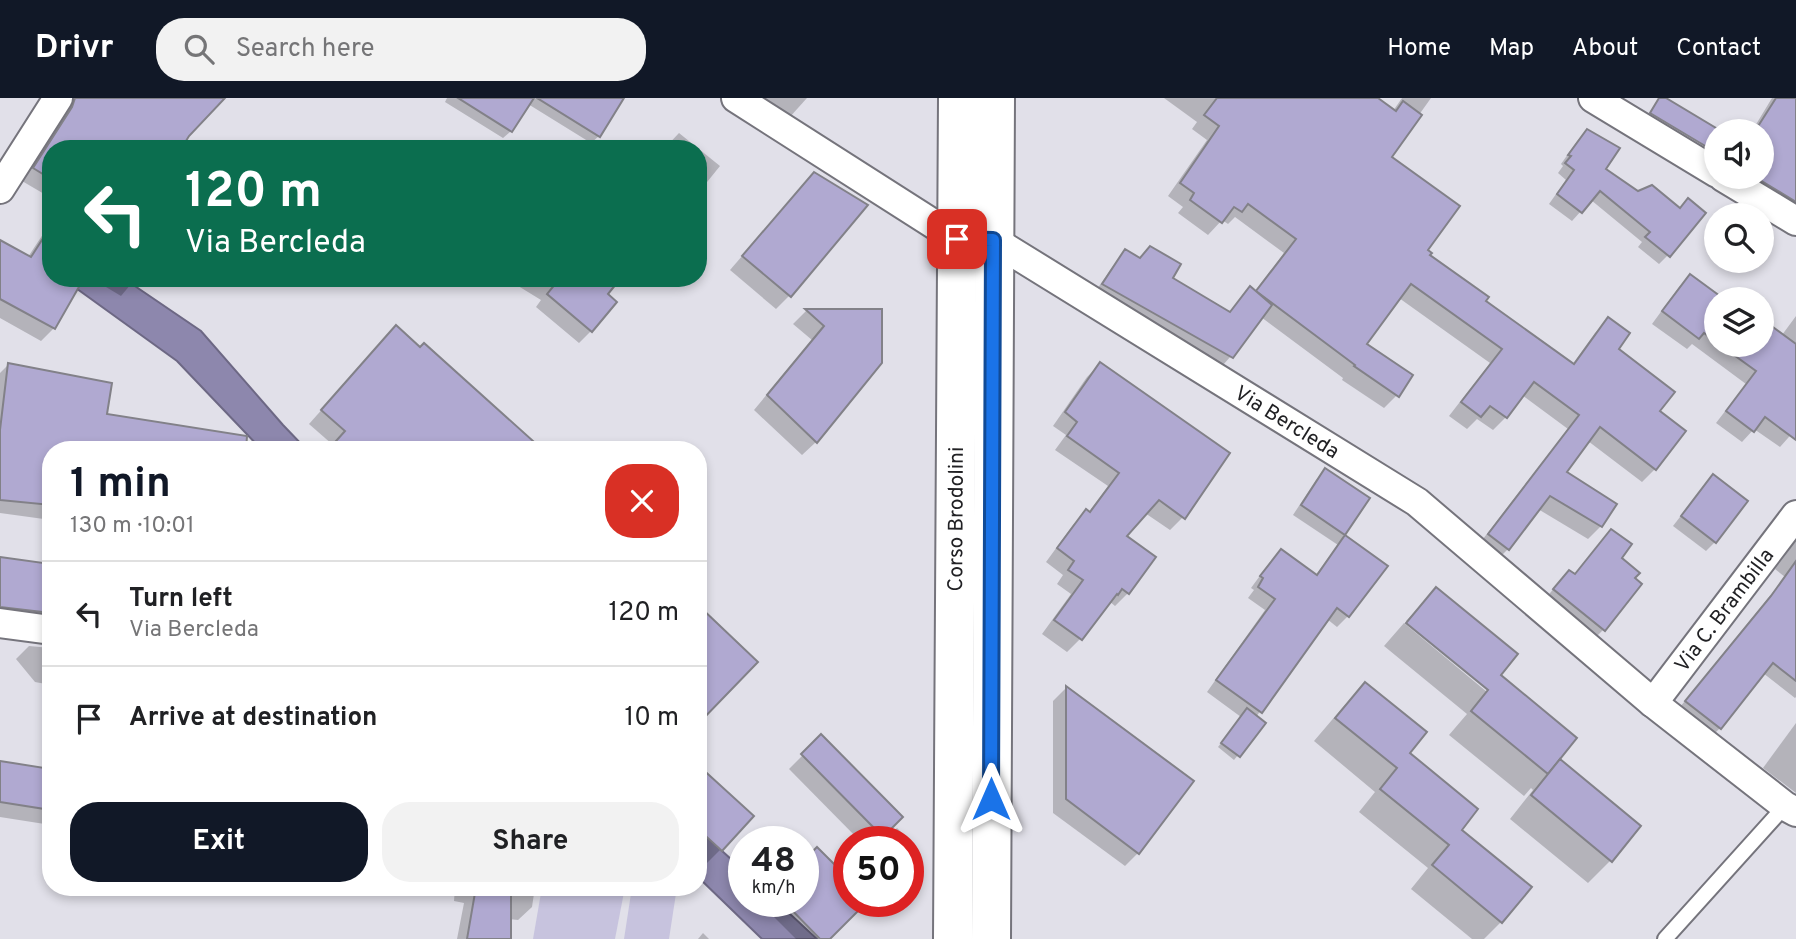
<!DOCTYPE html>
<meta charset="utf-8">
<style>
:root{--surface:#fff;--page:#f2f2f2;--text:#202124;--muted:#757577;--line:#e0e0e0;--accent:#111827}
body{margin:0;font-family:Overpass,sans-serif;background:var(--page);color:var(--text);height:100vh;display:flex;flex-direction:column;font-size:26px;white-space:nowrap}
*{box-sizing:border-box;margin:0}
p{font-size:23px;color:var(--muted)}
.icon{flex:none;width:38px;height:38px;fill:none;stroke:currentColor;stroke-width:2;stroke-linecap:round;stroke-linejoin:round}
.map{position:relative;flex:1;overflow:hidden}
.sheet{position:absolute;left:42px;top:343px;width:665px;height:455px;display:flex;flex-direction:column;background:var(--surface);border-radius:28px;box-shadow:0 4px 10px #0003}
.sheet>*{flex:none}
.hud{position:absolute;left:42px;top:42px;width:665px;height:147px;border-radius:28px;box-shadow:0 4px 10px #0003;background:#0b6e4f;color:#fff;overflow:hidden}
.buttons{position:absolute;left:1704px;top:21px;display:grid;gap:14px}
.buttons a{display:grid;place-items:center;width:70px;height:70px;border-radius:50%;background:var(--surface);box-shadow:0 4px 10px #0003;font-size:35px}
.speed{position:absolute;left:728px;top:728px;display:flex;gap:14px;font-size:35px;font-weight:700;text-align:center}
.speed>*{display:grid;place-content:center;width:91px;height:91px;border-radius:50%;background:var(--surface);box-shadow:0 4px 10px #0003;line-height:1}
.speed small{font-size:18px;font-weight:400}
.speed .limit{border:10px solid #d22;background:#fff;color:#111}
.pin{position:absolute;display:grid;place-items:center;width:60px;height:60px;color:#fff;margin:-30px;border-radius:14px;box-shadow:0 4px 10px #0006}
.me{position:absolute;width:77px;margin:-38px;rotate:0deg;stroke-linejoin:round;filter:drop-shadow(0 0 5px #0008)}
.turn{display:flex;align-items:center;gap:24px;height:147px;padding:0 28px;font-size:32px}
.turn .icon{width:91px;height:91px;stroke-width:2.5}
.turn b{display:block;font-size:49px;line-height:60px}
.round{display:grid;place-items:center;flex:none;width:74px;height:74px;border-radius:28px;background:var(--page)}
.overview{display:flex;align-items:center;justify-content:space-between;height:119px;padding:0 28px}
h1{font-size:42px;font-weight:700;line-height:52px;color:var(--accent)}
.button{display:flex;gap:14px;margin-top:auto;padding:14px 28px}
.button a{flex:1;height:80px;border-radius:28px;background:var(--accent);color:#fff;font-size:28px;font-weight:700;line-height:80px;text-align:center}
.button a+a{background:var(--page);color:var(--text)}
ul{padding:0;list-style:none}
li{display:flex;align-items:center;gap:21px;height:105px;padding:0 28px;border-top:2px solid var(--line)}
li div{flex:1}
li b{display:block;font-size:26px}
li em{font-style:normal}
header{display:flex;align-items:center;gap:42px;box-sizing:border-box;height:98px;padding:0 35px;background:var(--accent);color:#fff}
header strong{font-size:33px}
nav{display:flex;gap:38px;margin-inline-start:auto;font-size:24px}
.search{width:490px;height:63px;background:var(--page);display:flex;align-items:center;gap:18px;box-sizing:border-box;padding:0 24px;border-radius:28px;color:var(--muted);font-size:26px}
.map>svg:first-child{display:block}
.green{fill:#c7c3de}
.water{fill:#8d87ad;stroke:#6d6884;stroke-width:2}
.shadow{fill:#0003}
.building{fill:#b0a9d1;stroke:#828188;stroke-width:2}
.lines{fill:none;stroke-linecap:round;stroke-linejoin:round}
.service-casing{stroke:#75747c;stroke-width:18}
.minor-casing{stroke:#75747c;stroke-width:32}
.secondary-casing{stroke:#75747c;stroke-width:42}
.service{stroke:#fff;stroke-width:14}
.minor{stroke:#fff;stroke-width:28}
.secondary{stroke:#fff;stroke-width:38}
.route-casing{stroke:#114b97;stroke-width:18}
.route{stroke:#1a73e8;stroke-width:12}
.labels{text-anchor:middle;stroke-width:5;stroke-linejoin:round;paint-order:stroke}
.street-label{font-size:21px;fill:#212124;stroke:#e1e0e9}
</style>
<header>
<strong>Drivr</strong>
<div class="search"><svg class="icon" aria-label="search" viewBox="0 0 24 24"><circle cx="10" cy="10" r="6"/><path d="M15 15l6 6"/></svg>Search here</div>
<nav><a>Home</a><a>Map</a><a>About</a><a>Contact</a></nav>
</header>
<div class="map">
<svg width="1796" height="841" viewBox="0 0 1796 841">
<rect width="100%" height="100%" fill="#e1e0e9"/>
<g class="green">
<path d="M542,789H625L615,841H533Z"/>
<path d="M632,789H677L669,841H624Z"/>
</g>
<g class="water">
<path d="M62,180H123L201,233L283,327L307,352H262L177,263Z"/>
<path d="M698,731L744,773V803H776L817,841H762L698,779Z"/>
</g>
<g class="shadow">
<path d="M62,0H213L188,37L51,51V100L22,83L60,23L63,14Z"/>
<path d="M447,0H605L599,38L591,45L528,6L511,33L503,40L445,4Z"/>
<path d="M758,0H807L789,20Z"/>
<path d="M1164,0H1375L1393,13L1402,0H1431L1389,59L1428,158L1484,203L1572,267L1595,235L1608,222L1616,252L1658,314L1655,371L1642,384L1588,343L1564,374L1601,428L1588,441L1538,411L1508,451L1495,464L1476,450L1568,331L1522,297L1506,319L1493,332L1477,321L1467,331L1449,318L1490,265L1399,200L1364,246L1397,297L1384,310L1342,282L1343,280L1261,219L1231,258L1223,267L1095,194L1118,161L1126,153L1139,161L1150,150L1171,180L1229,215L1254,194L1284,155L1235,119L1228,126L1222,122L1208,137L1178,115L1183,109L1168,98L1207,42L1192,31L1197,24Z"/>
<path d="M1772,0H1796V125L1725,79H1762V33H1752Z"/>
<path d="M1587,33L1603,71L1638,95L1679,111L1688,102L1668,157L1659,166L1638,149L1642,144L1591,102L1572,123L1549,106L1566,82L1558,75L1563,68L1561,66L1578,42Z"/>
<path d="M679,35L720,68L699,94L701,96L698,100V51H664Z"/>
<path d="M801,90L865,108L789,198L776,211L730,172Z"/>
<path d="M51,124V180H82L54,230L41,243L0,220V154L28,159Z"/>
<path d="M1690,178L1721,201H1717V247H1762L1782,237L1796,218V331L1780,349L1754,331L1742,344L1716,325L1746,286L1692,246L1687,251L1652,226L1679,189Z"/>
<path d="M91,180H136L121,198Z"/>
<path d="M505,180H619L606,196L591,233L579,245L536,209L541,202Z"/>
<path d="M806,213H880V265L816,344L802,357L754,312L812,242L793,226Z"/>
<path d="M383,243L541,352L333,347L309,326Z"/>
<path d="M1100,266L1183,419L1170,432L1145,415L1124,438L1128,495L1115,508L1109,503L1080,541L1067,554L1042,536L1071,496L1057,486L1063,477L1046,464L1073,427L1086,414L1088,415L1108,388L1055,352L1066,337L1053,328L1087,279Z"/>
<path d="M8,267L105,318L224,349L253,344L261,352H51V422L0,415V275Z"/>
<path d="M1325,373L1368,401L1343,438L1386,468L1348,518L1337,529L1327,521L1256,619L1264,625L1234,662L1218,649L1241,619L1207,594L1265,512L1248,500L1254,492L1251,490L1270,464L1281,453L1315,478L1338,447L1293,417L1316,382Z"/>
<path d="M1704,388L1746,404L1715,444L1706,453L1673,428Z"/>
<path d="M1796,443V599L1795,600L1763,575L1720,630L1710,640L1676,614L1785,479L1775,471Z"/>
<path d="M1619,460L1603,532L1596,539L1547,499L1561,481Z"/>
<path d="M0,461L51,468V536L0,523Z"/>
<path d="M1436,491L1498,578L1551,669L1611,762L1588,785L1510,721L1533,692L1531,690L1524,698L1449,637L1467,616L1384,548L1404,525L1487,594V590L1406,523Z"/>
<path d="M29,548L51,550V587L35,584L16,561Z"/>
<path d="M1365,586L1407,655L1459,732L1501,824L1484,841H1472L1411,791L1428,770L1359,714L1375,694L1314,643L1343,609Z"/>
<path d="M1066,590L1138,755L1125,768L1053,715V603Z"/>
<path d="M1796,625V695L1763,670Z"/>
<path d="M821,639L901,719L876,744H861L789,671Z"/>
<path d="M0,665L51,672V727L0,719Z"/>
<path d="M698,669L720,752L707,765L698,757Z"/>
<path d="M897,730L918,751L908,761V744H883Z"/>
<path d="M849,778V803L827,841H796L765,810L771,803H803Z"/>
<path d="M455,789H535L532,809L518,822L509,821V841H457L464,805L454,803Z"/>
<path d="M703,835L709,841H698Z"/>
</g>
<g class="building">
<path d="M75,0H225L189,38L181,51H51V81L33,70L72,9Z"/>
<path d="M458,0H534L512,34Z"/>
<path d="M537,0H624L600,39Z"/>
<path d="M1217,0H1378L1396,13L1403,3L1422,17L1392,59L1460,108L1428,152L1432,155L1430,157L1489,199L1486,203L1574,266L1608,219L1630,235L1619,251L1675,294L1660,313L1686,333L1656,372L1600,329L1567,374L1617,406L1602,429L1550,398L1509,452L1488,436L1579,317L1534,284L1507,320L1490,308L1481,319L1461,304L1502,251L1411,186L1367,246L1413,277L1399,299L1354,268L1355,267L1256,193L1296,141L1248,106L1242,114L1234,109L1222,125L1190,102L1194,95L1180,85L1219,28L1204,17Z"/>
<path d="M1659,0H1666L1721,33H1717V55L1650,15Z"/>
<path d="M1776,0H1796V104L1755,79H1762V33H1755Z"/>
<path d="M1587,31L1620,50L1606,71L1638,93L1652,87L1680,110L1688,100L1706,115L1670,159L1645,139L1650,134L1600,93L1582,115L1557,96L1574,72L1565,65L1571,58L1568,57Z"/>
<path d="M814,74L868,107L791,199L742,158Z"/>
<path d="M51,128V180H84L55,231L0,201V142L31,159Z"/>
<path d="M1150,148L1181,166L1173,180L1230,214L1250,188L1272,207L1233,260L1102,186L1125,151L1140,160Z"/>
<path d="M1690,176L1724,201H1717V245L1704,235L1699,241L1662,213Z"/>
<path d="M560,180H621L608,196L617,204L592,234L547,196Z"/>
<path d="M805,211H882V265L817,345L767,297L824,228Z"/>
<path d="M1762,221L1796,246V342L1765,319L1754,334L1726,313L1756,273L1720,247H1762Z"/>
<path d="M396,227L420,249L424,245L543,352H328L345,333L321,312Z"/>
<path d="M1100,264L1230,355L1185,421L1159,402L1127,438L1156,459L1129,496L1122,491L1118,497L1117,496L1082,542L1054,522L1083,482L1068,472L1074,463L1057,450L1086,411L1090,414L1119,375L1067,338L1077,324L1065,314Z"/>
<path d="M8,265L112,285L107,316L247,338L246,352H51V407L0,402V332Z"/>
<path d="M1325,370L1370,400L1345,437L1301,407Z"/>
<path d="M1713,376L1748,403L1716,445L1681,418Z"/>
<path d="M1611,431L1632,446L1622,460L1640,475L1635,480L1642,486L1605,533L1553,491L1569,472L1575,476Z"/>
<path d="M1345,437L1388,468L1349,519L1337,510L1262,615L1216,582L1275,501L1258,489L1263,480L1260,478L1281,451L1317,477Z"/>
<path d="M0,459L51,466V515L0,509Z"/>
<path d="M1796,463V583L1773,565L1721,631L1685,603L1771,498Z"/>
<path d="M1436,489L1518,556L1501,577L1577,640L1548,676L1471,613L1488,592L1406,525Z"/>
<path d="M698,507L758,564L698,626Z"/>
<path d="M1365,584L1427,634L1410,655L1478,711L1462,732L1532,789L1502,825L1432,767L1449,747L1380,691L1397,670L1335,620Z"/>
<path d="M1066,588L1194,683L1139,756L1066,701Z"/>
<path d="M1247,610L1266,625L1240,659L1221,645Z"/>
<path d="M821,636L903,719L883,739L801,656Z"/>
<path d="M1560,661L1641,728L1612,764L1531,697Z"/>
<path d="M0,663L51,671V712L0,704Z"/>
<path d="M698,667L754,718L722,753L698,731Z"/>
<path d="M817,749L849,781V803H868L830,841H820L783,803H803V763Z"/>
<path d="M476,789H511V841H467Z"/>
</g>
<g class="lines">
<g class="service-casing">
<path id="service" d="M1665,841L1785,708"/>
</g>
<g class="minor-casing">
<g id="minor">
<path id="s1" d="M736,0L957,141L993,142L1417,404L1653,605L1785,708L1796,714"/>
<path d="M1593,0L1717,75"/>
<path d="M1723,79L1796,123"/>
<path d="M0,91L58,0"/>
<path d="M0,525L51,532"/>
<path id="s2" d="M1653,605L1796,417"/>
</g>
</g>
<g class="secondary-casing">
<g id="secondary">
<path id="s3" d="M953,841L958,0"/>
<path d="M991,841L995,0"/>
</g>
</g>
<use href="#service" class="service"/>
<use href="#minor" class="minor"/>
<use href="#secondary" class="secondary"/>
</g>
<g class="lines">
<g class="route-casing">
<path id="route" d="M957,141L993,142L991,701"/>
</g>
<use href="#route" class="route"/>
</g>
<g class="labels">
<g class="street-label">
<text dy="7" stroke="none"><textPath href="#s1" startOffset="644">Via Bercleda</textPath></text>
<text dy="7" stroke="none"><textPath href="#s3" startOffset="420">Corso Brodolini</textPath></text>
<text dy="7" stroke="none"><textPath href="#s2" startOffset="117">Via C. Brambilla</textPath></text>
</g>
</g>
</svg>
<div class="buttons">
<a><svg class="icon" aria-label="sound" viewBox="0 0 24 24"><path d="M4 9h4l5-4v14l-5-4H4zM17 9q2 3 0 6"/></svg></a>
<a><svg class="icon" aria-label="search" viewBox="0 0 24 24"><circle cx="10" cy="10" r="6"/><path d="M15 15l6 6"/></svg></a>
<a><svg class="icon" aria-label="layers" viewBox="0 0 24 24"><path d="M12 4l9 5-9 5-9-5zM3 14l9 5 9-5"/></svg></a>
</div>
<div class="speed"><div>48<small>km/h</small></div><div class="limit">50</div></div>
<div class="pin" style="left:957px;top:141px;background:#d93025"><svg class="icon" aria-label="arrive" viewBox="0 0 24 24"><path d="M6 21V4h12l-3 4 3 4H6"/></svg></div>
<svg class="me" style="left:991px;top:701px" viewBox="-20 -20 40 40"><path d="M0-17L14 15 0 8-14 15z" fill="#1a73e8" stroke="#fff" stroke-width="4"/></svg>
<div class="hud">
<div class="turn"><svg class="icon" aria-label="left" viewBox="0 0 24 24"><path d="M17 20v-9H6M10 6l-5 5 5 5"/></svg><div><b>120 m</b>Via Bercleda</div></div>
</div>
<section class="sheet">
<div class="overview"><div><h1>1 min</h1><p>130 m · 10:01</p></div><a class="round" style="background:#d93025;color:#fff"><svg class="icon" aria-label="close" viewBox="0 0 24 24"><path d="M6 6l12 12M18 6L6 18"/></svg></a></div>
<ul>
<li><svg class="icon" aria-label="left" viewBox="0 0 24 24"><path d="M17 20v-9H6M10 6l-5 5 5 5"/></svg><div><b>Turn left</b><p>Via Bercleda</p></div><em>120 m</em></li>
<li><svg class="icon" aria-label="arrive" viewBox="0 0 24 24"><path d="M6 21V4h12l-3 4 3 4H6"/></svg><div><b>Arrive at destination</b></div><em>10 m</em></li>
</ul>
<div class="button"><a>Exit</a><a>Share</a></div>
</section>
</div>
